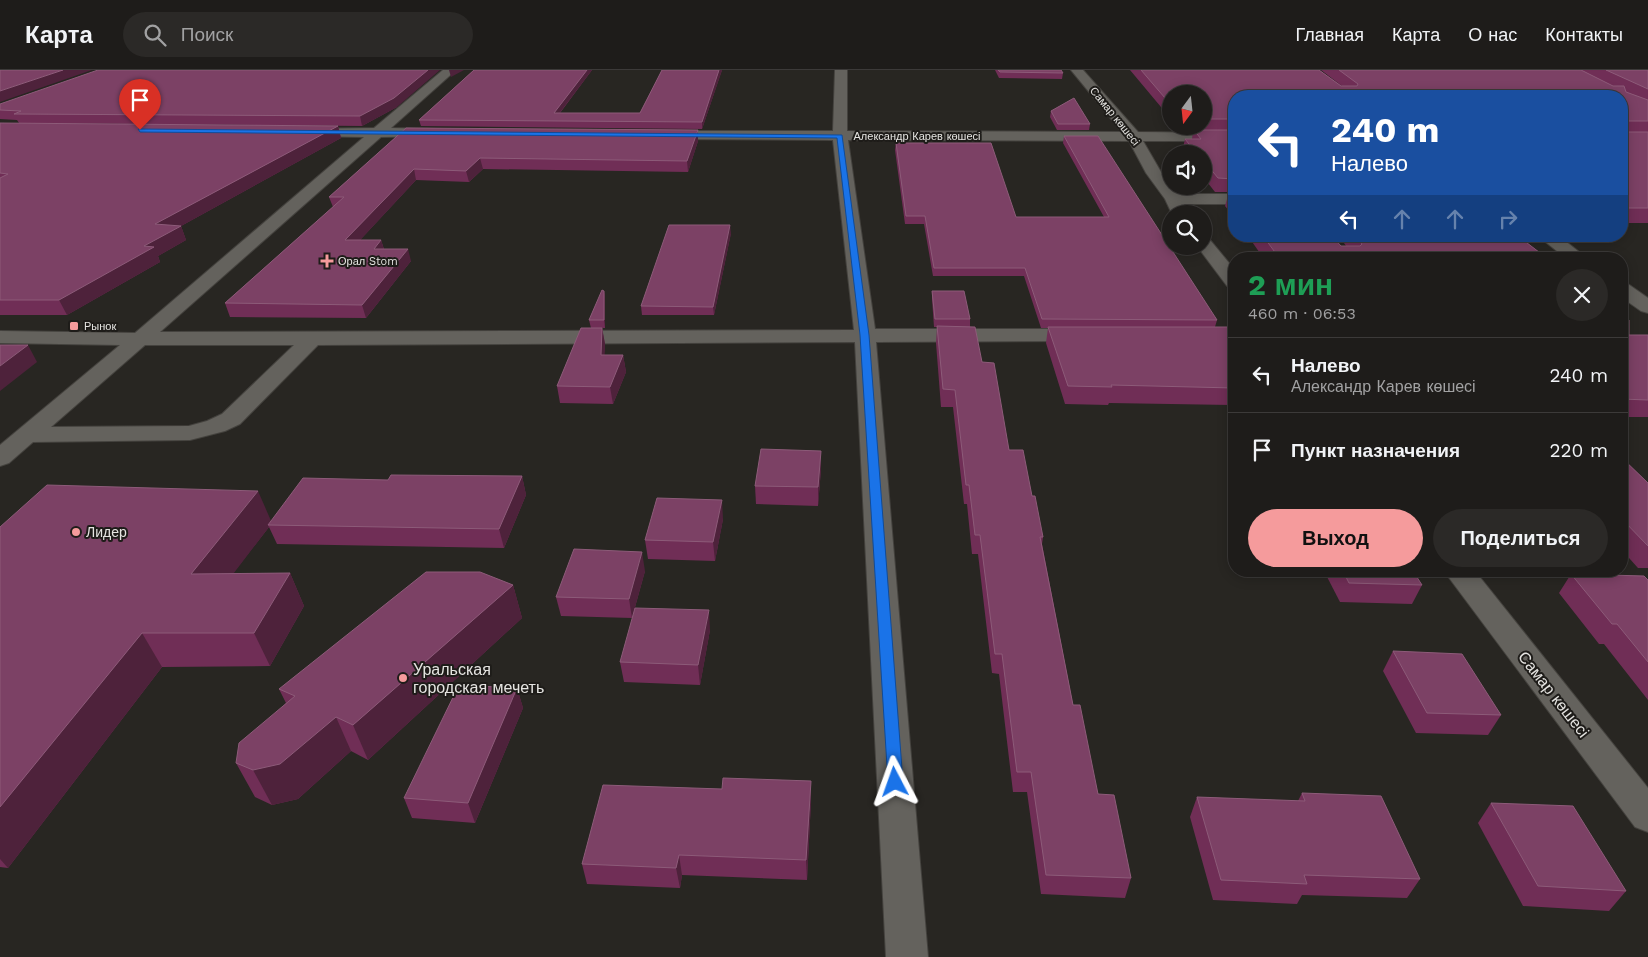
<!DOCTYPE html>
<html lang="ru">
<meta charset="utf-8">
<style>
:root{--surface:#1e1c1a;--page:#2b2927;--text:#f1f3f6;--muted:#a1a1a2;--line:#3c3a39;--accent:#f59b9c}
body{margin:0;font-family:"Work Sans",sans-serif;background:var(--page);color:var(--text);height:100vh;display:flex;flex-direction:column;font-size:19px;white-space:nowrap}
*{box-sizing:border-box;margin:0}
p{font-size:16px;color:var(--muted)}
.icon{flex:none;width:28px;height:28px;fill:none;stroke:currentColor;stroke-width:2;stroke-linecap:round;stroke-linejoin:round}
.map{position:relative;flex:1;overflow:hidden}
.details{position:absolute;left:1228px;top:182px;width:400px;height:325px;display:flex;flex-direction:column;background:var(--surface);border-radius:20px;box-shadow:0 2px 12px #0003,0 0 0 1px var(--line)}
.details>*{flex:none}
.guide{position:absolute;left:1228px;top:20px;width:400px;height:152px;border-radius:20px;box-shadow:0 2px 12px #0003,0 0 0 1px var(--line);background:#1a4fa0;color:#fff;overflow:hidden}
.needle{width:32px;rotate:195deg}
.tools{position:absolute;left:1162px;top:15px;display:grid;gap:10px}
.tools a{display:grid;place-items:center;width:50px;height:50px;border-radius:50%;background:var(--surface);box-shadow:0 2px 12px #0003,0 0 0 1px var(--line);font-size:25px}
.pin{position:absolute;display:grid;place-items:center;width:42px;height:42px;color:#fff;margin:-51px -21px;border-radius:50% 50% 50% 0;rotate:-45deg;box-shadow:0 0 5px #0007}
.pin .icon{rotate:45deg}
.me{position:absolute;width:55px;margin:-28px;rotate:356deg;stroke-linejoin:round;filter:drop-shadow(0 0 4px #0008)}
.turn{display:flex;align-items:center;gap:18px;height:105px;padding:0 20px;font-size:22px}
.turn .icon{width:65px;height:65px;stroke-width:2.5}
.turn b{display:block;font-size:35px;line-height:42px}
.lanes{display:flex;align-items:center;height:48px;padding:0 20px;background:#0003;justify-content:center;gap:25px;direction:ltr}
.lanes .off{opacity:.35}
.round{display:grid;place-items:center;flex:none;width:52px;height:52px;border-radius:26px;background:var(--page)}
.head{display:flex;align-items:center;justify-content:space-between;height:85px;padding:0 20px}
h1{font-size:30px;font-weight:700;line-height:38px;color:#1e9e55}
.cta{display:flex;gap:10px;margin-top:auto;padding:10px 20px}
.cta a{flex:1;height:58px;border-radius:30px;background:var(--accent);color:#111;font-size:20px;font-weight:700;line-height:58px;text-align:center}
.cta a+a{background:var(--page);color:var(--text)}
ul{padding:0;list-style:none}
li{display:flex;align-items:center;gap:15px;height:75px;padding:0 20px;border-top:1px solid var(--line)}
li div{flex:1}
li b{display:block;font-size:19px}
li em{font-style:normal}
header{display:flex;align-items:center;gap:30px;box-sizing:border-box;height:70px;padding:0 25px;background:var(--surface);border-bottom:1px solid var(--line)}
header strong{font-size:24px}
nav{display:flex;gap:28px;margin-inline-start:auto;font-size:18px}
.search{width:350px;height:45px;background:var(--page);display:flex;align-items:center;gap:12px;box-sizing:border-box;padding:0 18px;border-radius:28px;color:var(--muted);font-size:19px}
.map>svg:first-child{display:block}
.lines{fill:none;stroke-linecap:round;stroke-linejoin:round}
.minor-casing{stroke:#44423e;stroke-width:2}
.minor{fill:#64625d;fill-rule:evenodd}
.wall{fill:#702e56}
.shaded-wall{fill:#4e223b}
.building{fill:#7c4165;stroke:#8d5b79}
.route{fill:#1a73e8;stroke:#114b97}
.poi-dot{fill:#f59b9c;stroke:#1e1c19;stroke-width:2}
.labels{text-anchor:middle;stroke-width:4;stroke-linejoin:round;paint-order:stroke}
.far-street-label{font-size:11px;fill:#e5e4e1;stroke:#1e1c19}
.far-poi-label{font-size:11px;fill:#e5e4e1;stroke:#1e1c19;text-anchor:start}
.poi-label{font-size:14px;fill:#e5e4e1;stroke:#1e1c19;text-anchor:start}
.near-poi-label{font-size:16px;fill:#e5e4e1;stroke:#1e1c19;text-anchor:start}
.near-street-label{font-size:16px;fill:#e5e4e1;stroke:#1e1c19}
</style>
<header>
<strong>Карта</strong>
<div class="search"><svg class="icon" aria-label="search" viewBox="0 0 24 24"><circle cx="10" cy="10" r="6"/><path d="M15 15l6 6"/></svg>Поиск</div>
<nav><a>Главная</a><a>Карта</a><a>О нас</a><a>Контакты</a></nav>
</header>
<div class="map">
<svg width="1648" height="887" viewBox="0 0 1648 887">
<rect width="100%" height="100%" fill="#282622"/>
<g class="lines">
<g class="minor-casing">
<g id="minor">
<path d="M443,0H456L391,58L438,59L443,60L445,63L443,66L381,67L160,262L854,260L833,70L661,69L656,68L654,65L656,62L661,61H833L835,0H847V61L1122,62L1071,0H1083L1138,62L1234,63V71H1143L1161,102L1178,124H1234V134H1184L1189,144H1172L1165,129L1146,103L1129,71L848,70L875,259H1085L1093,260L1096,265L1093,270L1085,271L876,272L928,887H886L855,272L318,275L240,354L225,361L190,370L33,372L9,393L0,396V375L120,275L0,273V261L135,263L364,67L301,66L296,65L294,62L296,59L374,58ZM145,275H294L222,344L207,351L189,356L51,357Z"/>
<path d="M1538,166H1559L1588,189H1567Z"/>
<path d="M1204,169L1210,170L1234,199V218L1227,216L1197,176H1204Z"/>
<path d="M1621,212L1628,214L1648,228V243L1641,241L1621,227Z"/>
<path d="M1444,501H1475L1648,718V762L1635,757Z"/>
</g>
</g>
<use href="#minor" class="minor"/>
</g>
<g class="wall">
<path d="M474,0H592L560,43H640L662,0H722L702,59L421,56L419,50Z"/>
<path d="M995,0H1061L1063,3L1062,9L999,8Z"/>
<path d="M1130,0H1319L1342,16L1321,0H1648V153H1621V26H1234V147L1225,136L1229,122H1215L1204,108V84H1184L1182,82L1185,69H1192L1193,61H1181L1177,56H1204V24H1171V49Z"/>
<path d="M0,34L397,37L362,56L19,53L17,50L0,49Z"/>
<path d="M1051,41L1090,54L1089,60H1057L1050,47Z"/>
<path d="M0,53L338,56L341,68L181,156L186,170L158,186L160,192L67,245H0Z"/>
<path d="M406,58L698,60V71L688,102L483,99L469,112L416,110L360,170H381L384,179L411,191L366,248L230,247L225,233L333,137L329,127Z"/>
<path d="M1064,66L1217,250L1215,257L1234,265V341L1231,335L1109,333L1108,335L1065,334L1046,273L1048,258H1041L1024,206H933L924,154H905L895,80L896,73L1016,147H1104L1063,73Z"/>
<path d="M731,163L714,245H642L641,236Z"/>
<path d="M1248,166H1332L1341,176H1346L1342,170L1343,166H1518L1548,189H1264Z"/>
<path d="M604,221L605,229V258H602L605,274L604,285H623L626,302L613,334L560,333L557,316L591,258L589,250Z"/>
<path d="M932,221L970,249V257L982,292L1009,380L1032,426L1043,467L1042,474L1073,635L1098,724L1131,808L1125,828L1041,824L1027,722H1013L999,604L992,603L978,484H972L967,434H964L953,337H941L936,273L937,257H934L932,229Z"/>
<path d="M1621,244L1629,265H1648V347H1621Z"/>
<path d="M1621,387L1648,413V498H1638L1621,479Z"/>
<path d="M821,399L818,436L756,434L755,416Z"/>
<path d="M522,406L526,425L504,478L277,474L269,457L233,503H290L304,536L270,596L162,597L8,798L0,797V457L271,451L388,410Z"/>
<path d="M723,449L715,491L648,489L645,470Z"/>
<path d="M645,501L632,548L561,546L556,527Z"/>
<path d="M1324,501H1413L1422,515L1412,534L1340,532Z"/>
<path d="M1571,504L1648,510V630L1604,574H1599L1559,523Z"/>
<path d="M513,515L522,548L368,690L351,681L298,729L272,735L255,727L236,693L286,633L279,619Z"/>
<path d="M710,560L700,615L624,612L620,592Z"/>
<path d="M1393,581L1501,645L1488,665L1416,663L1383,601Z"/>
<path d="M517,618L523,638L475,753L412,748L404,728Z"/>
<path d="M1302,723L1420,809L1407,828L1302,825L1297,834L1213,830L1190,747L1197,727L1298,731Z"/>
<path d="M811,731L807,810L682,805L680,818L587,814L582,794Z"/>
<path d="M1491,733L1626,821L1609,841L1523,836L1478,753Z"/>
</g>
<g class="shaded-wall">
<path d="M63,0H92L0,32V21Z"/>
<path d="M428,0H440L397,37L362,56L360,46Z"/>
<path d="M449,0H464L451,7Z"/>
<path d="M587,0H592L555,49L554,43Z"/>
<path d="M719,0H722L702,59V52Z"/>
<path d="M338,56L341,68L181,156L186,170L158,186L160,192L67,245L59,230L144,176L155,154Z"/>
<path d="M698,60V71L688,102L687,91Z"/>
<path d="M480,88L483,99L469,112L466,101Z"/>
<path d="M414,99L416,110L349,182L345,170Z"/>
<path d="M730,155L731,163L714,245L713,237Z"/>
<path d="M381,170L385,183L374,179Z"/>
<path d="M408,179L411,191L366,248L362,235Z"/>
<path d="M604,221L605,229V258L604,250Z"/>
<path d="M602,258L605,274L604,302L601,285Z"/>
<path d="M28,275L37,292L0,321V296Z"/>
<path d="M623,285L626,302L613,334L610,317Z"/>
<path d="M821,381V399L818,436V417Z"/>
<path d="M522,406L526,425L504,478L499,459Z"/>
<path d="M258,421L272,453L268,455L269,457L208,537L191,504Z"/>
<path d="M722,430L723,449L715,491L713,472Z"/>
<path d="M642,482L645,501L632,548L629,529Z"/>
<path d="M290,503L304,536L270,596L254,563Z"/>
<path d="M513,515L522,548L368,690L353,655Z"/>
<path d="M709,540L710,560L700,615L698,595Z"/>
<path d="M142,563L162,597L8,798L0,789V737Z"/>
<path d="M517,618L523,638L475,753L468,733Z"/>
<path d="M336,647L351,681L298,729L272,735L253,700Z"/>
<path d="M811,711V731L807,810L806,790Z"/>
<path d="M679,785L682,805L680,818L676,798Z"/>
</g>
<g class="building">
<path d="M0,0H63L0,21Z"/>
<path d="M98,0H428L394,28L360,46L14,44L21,41L0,40V34Z"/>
<path d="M474,0H587L554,43H640L662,0H719L702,52L419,50Z"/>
<path d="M998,0H1061L1063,3L1000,2Z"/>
<path d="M1141,0H1319L1341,16H1357L1358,14L1339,0H1581L1613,16H1624L1626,22L1648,30V51H1627L1625,60L1627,62H1648V138H1621V26H1234V49H1204V24H1171V35Z"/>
<path d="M1606,0H1648V19Z"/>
<path d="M1074,28L1090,54H1058L1051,41Z"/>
<path d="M0,53L338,56L155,154L181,156L144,176L154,177L59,230H0V108L8,104L0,103Z"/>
<path d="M406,58L698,60L687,91L480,88L466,101L414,99L345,170H381L374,179H408L362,235L225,233L344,127H329Z"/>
<path d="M1194,60H1234V109L1218,108L1204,91V84H1197L1185,69H1201Z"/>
<path d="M1064,66H1098L1217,250L1042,249L1025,198H934L925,146H906L896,73H991L1016,147H1109Z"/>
<path d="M1229,122H1234V128Z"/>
<path d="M669,155H730L713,237L641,236Z"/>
<path d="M1263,166H1332L1341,176H1360L1362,174L1356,166H1518L1548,189H1280Z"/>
<path d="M602,220L604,221V250H589Z"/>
<path d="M932,221H964L970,249H935Z"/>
<path d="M1621,244L1629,250V265H1648V330L1621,329Z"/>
<path d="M937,256L975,257L982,292L994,293L1009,380H1023L1032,426H1035L1043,467H1040L1073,635H1080L1098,724L1114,725L1131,808L1046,805L1031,702H1017L1002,584H995L980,465H975L969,415H966L955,320L943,319Z"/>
<path d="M1048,257H1229L1234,265V318L1111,315L1112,317L1068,316Z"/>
<path d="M581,258H602L601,285H623L610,317L557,316Z"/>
<path d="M0,275H28L0,296Z"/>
<path d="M761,379L821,381L818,417L755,416Z"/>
<path d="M1621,387L1648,413V476L1621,448Z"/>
<path d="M391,405L522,406L499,459L268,455L303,408L388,410Z"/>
<path d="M47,415L258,421L191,504L290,503L254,563H142L0,737V457Z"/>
<path d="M657,428L722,430L713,472L645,470Z"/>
<path d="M574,479L642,482L629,529L556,527Z"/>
<path d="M1343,501H1413L1422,515L1349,513Z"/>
<path d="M426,502H480L513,515L353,655L336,647L280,694L253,700L236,693L239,673L295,626L279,619Z"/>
<path d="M1571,504L1644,506L1648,510V592L1617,554H1612Z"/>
<path d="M635,538L709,540L698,595L620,592Z"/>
<path d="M1393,581L1462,584L1501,645L1427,643Z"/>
<path d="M459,615L517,618L468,733L404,728Z"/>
<path d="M723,708L811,711L806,790L679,785L676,798L582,794L603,715L722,719Z"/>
<path d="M1302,723L1381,726L1420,809L1304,805L1307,814L1221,810L1197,727L1305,731Z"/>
<path d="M1491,733L1573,736L1626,821L1538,816Z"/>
</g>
<path class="route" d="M138,59L842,65L869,265L903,712L901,716L895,718L890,716L888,712L860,265L837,68L140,62Z"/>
<g class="poi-dot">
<path d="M324.5 183.5h5v5h5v5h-5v5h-5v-5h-5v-5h5z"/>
<rect x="69" y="251" width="10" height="10" rx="2.5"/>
<circle cx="76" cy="462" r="5"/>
<circle cx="403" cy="608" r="5"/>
</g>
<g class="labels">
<g class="far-street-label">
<text transform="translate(1115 46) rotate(51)" y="4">Самар көшесі</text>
<text x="917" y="70">Александр Карев көшесі</text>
</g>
<g class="far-poi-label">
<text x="338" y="195">Орал Stom</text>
<text x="84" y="260">Рынок</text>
</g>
<g class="poi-label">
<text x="86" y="467">Лидер</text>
</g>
<g class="near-poi-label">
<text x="413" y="605">Уральская<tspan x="413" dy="18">городская мечеть</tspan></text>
</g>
<g class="near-street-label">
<text transform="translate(1554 624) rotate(52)" y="6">Самар көшесі</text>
</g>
</g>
</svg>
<div class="tools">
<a><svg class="needle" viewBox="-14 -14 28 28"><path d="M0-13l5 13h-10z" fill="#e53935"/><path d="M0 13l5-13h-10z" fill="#a1a1a2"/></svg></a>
<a><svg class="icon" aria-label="sound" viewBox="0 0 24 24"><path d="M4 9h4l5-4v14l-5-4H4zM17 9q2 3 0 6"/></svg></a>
<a><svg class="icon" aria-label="search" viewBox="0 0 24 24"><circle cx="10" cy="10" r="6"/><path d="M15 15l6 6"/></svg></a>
</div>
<div class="pin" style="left:140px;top:60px;background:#d93025"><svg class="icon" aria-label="arrive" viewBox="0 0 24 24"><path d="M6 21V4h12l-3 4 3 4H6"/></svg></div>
<svg class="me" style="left:895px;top:712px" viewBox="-20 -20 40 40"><path d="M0-17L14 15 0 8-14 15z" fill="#1a73e8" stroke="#fff" stroke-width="4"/></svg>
<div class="guide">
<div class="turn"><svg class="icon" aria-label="left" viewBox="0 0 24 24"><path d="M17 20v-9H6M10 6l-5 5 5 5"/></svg><div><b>240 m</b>Налево</div></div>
<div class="lanes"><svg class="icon" aria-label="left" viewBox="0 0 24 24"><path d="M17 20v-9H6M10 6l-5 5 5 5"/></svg><svg class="icon off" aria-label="ahead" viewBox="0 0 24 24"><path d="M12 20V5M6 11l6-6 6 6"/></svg><svg class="icon off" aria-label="ahead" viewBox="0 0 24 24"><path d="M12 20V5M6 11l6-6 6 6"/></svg><svg class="icon off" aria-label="right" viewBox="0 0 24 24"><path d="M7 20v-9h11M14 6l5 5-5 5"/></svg></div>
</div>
<section class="details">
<div class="head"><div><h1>2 мин</h1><p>460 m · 06:53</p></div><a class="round"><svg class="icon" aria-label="close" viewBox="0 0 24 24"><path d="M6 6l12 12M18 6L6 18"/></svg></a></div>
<ul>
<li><svg class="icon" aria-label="left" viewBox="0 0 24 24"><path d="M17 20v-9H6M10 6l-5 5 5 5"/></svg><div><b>Налево</b><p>Александр Карев көшесі</p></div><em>240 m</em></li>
<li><svg class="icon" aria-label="arrive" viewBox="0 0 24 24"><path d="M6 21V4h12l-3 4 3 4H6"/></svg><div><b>Пункт назначения</b></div><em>220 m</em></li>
</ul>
<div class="cta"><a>Выход</a><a>Поделиться</a></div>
</section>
</div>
